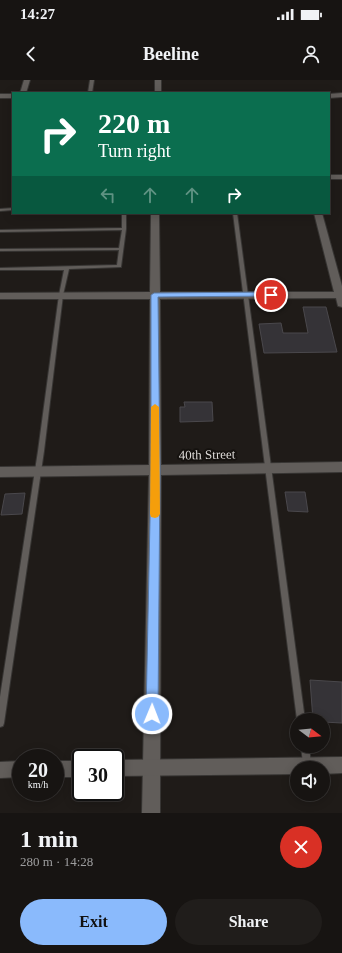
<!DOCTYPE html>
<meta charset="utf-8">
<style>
:root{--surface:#171412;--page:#201d1b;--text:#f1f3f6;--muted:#9e9e9f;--line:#363332;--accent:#8abafc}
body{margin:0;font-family:Georgia,serif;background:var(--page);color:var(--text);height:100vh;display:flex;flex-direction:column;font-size:15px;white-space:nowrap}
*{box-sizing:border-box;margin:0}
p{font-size:13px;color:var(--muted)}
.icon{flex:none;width:22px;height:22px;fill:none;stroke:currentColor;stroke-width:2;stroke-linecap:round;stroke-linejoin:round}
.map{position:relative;height:733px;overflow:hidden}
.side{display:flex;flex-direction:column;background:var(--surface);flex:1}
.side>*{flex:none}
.guide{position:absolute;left:12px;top:12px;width:318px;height:122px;border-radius:0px;box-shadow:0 2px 10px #0003,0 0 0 1px var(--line);background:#0b6e4f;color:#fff;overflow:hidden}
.needle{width:26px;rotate:106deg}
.controls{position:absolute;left:290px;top:633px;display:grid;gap:8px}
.controls a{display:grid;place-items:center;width:40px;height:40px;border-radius:50%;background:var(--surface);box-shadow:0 2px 10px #0003,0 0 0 1px var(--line);font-size:20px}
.speed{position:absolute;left:12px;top:669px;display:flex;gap:8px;font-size:20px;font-weight:700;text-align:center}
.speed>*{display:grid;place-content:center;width:52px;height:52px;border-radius:50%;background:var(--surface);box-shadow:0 2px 10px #0003,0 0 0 1px var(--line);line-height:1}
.speed small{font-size:10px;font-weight:400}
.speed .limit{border:2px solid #111;border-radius:6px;background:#fff;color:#111}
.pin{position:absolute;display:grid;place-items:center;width:34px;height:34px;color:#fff;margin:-17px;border:2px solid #fff;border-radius:50%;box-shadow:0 1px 4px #0007}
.me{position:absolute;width:44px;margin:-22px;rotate:1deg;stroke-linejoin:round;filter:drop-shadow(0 0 3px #0008)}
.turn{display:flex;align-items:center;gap:14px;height:84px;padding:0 20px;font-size:18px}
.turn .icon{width:52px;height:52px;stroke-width:2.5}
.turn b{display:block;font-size:28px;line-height:34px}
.lanes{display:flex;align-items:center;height:38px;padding:0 20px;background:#0003;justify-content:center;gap:20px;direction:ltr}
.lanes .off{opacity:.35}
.round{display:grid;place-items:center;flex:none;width:42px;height:42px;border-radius:21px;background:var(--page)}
.headline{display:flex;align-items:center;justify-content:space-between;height:68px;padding:0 20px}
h1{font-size:24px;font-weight:600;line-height:30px}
.action{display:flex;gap:8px;margin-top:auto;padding:8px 20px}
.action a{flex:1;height:46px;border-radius:24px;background:var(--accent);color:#111;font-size:16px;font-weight:600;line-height:46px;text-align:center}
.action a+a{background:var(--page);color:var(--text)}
.status{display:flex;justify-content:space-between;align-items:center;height:28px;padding:0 20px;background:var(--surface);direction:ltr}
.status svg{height:11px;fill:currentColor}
header{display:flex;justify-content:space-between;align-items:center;height:52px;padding:0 20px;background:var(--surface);font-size:18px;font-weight:600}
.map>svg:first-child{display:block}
.building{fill:#353337;stroke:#4a484c}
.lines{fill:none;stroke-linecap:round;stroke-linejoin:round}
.service-casing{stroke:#373533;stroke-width:2}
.minor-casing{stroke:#373533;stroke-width:2}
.tertiary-casing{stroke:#373533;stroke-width:2}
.secondary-casing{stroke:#373533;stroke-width:2}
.service{fill:#615d5a;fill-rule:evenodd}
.minor{fill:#615d5a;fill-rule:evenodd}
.tertiary{fill:#615d5a;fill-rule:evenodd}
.secondary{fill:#615d5a;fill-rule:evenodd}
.route{fill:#8abafc;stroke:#5a79a4}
.slow{fill:#f59e0b}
.labels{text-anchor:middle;stroke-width:4;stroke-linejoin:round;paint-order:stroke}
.street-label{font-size:13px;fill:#dedbd9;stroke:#15120f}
</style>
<div class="status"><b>14:27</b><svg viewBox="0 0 49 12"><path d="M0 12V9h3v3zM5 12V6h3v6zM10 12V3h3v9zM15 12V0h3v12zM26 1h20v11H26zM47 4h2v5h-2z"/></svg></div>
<header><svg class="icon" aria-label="back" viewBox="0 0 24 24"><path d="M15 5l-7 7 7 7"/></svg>Beeline<svg class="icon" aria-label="person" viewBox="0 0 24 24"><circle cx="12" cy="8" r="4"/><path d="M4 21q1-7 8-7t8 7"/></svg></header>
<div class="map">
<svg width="342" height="733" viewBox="0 0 342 733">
<rect width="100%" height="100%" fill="#1f1b18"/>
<g class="building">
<path d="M303,227H326L337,272L264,273L259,244L281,243L283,253H308Z"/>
<path d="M184,322H212L213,341L180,342V327H185Z"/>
<path d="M285,412H305L308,432L288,431Z"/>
<path d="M25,413L22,434L1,435L5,414Z"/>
<path d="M310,600L342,602V643L323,642V640H313Z"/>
</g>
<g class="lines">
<g class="service-casing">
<g id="service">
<path d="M90,0H94L92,13H88Z"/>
<path d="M13,128V130L0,131V129Z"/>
<path d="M122,133H126V149L121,187L69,189L63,215L44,371L4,643L3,646L0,647V617L38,371L59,215L64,190H0V188L117,185L119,170L0,171V169L119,168L122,150L0,152V150L122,148Z"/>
<path d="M233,133H237L305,640H297Z"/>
<path d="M301,666H309L311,684L310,687L307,688L304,687L303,684Z"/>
</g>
</g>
<g class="minor-casing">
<g id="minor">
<path d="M24,0H30L26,13H20Z"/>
<rect x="155" y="0" width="6" height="13"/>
<rect x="329" y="95" width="13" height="4"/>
<path d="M151,133H159L160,212H334L314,133H322L342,206V227L338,226L336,218L160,219L161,385L342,382V392L161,395L160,733H142L149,395L0,397V387L149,385L150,219H0V213L150,212Z"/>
</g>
</g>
<g class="tertiary-casing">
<g id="tertiary">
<path d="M342,13V17L329,18V14Z"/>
<rect x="0" y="14" width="13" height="4"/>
</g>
</g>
<g class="secondary-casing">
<g id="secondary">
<path d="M342,677V693L323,694V688H297V694L115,696V680Z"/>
<path d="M21,681V697L0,698V682Z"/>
<rect x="55" y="681" width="26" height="16"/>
</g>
</g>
<use href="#service" class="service"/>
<use href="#minor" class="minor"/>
<use href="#tertiary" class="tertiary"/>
<use href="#secondary" class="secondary"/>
</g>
<path class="route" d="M271,212L274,213V216L158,217L160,390L158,634L156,639L152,640L148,639L146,634L151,390V215L154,213Z"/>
<path class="slow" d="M155,324L159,327L160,434L158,437L155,438L151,437L150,434L151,327Z"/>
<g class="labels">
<g class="street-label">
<text transform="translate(207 374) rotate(-1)" y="5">40th Street</text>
</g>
</g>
</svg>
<div class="controls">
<a><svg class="needle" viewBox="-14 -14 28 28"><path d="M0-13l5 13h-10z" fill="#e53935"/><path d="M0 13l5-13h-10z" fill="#9e9e9f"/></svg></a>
<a><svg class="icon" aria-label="sound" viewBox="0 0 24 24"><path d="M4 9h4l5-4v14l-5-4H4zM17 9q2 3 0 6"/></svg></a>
</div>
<div class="speed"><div>20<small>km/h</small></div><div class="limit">30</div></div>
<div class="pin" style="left:271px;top:215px;background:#d93025"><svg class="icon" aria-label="arrive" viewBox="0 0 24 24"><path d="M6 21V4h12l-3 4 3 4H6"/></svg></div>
<svg class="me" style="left:152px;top:634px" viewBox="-20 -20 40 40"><circle r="17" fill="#8abafc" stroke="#fff" stroke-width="3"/><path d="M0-11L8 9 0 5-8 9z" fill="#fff"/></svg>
<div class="guide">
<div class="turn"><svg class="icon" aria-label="right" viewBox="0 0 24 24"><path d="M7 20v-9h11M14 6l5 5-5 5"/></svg><div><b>220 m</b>Turn right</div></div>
<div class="lanes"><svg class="icon off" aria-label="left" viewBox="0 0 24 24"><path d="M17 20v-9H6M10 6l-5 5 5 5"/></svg><svg class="icon off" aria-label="ahead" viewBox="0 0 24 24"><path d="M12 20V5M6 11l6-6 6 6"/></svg><svg class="icon off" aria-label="ahead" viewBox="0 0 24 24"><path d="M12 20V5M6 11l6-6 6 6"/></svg><svg class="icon" aria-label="right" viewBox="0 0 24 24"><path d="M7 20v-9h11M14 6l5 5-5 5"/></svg></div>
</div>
</div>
<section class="side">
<div class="headline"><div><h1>1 min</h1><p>280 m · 14:28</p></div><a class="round" style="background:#d93025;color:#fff"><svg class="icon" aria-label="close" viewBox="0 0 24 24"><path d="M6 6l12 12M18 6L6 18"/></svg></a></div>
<div class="action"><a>Exit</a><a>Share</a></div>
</section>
